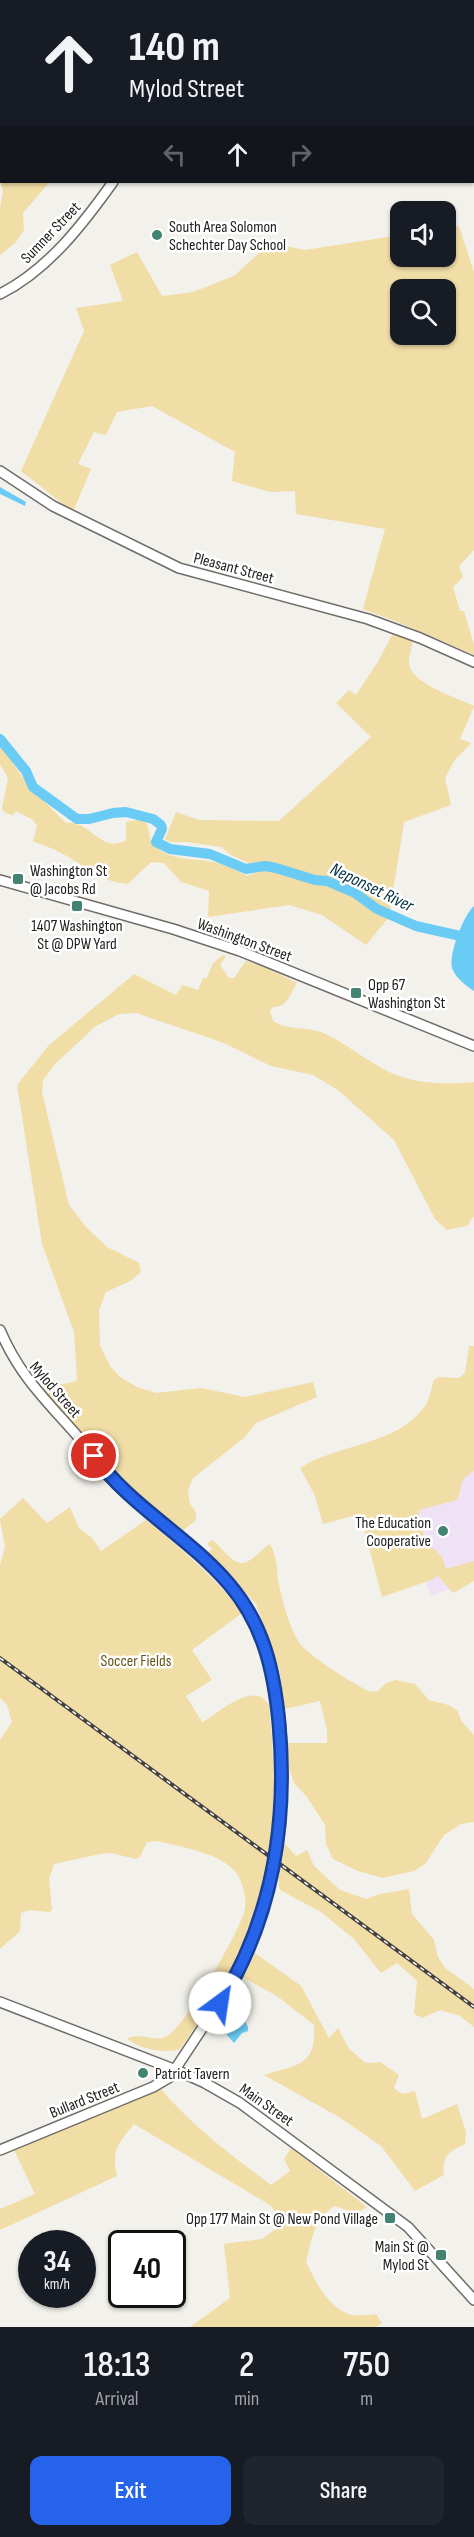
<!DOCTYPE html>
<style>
:root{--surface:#171b24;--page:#20242c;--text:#f1f3f6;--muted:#9ea1a6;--accent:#2563eb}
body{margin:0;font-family:"Sofia Sans Condensed",sans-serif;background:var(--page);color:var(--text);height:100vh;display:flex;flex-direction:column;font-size:22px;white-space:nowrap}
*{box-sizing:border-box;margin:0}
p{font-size:20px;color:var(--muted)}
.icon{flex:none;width:33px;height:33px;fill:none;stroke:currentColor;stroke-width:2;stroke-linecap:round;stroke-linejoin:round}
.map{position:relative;height:2327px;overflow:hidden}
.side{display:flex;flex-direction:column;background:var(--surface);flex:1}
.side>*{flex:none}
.banner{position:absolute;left:0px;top:0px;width:474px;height:183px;box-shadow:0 2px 4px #0004;background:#171b24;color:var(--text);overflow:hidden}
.buttons{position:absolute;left:390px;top:201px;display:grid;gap:12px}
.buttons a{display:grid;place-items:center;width:66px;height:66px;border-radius:12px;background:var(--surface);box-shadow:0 2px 4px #0004;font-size:30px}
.speed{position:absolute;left:18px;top:2230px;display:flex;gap:12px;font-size:30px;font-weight:700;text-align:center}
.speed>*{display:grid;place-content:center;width:78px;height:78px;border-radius:50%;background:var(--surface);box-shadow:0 2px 4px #0004;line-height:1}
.speed small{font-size:15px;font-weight:400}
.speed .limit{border:3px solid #111;border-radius:9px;background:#fff;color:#111}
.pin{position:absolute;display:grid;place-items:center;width:51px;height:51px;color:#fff;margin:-26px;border:3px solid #fff;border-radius:50%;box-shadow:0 2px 6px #0007}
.me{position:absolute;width:66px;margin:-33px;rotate:31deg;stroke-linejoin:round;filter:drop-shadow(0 0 4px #0008)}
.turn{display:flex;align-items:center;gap:21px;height:126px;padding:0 30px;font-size:27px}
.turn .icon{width:78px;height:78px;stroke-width:2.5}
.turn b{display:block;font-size:42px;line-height:51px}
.lanes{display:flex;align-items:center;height:57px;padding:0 30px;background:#0003;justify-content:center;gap:30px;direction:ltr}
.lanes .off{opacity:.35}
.eta{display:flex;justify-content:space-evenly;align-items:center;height:102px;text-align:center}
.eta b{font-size:36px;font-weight:600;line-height:42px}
.primary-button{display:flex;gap:12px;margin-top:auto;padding:12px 30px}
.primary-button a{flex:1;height:69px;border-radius:12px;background:var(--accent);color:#fff;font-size:24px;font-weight:600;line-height:69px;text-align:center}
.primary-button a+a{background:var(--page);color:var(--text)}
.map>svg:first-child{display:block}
.education{fill:#f0e2f5}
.green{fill:#f1dda6;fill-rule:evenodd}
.water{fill:#6acbf5}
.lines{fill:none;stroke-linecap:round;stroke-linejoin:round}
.river{stroke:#6acbf5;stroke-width:10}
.secondary-casing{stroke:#6f6d68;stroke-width:12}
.primary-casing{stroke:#8f4b4c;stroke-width:12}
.secondary{stroke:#fff;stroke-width:9}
.primary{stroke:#dfa1a3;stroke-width:9}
.rail-casing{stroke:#43413f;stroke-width:4}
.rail{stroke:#fff;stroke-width:1.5;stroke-dasharray:4.5;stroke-linecap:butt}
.secondary-bridge-casing{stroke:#6f6d68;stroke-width:12;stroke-linecap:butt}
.secondary-bridge{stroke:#fff;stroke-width:9}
.route-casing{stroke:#184099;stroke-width:15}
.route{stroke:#2563eb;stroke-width:10}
.poi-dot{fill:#428372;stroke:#fff;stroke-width:2}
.labels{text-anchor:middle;stroke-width:5;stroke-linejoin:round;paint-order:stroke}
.poi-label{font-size:16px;fill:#22211f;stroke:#fff;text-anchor:start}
.street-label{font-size:16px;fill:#22211f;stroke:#fff}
.park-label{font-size:16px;fill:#695515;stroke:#fff}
.water-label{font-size:18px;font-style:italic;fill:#033243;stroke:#fff}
</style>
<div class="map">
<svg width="474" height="2327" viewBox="0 0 474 2327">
<rect width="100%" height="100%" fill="#f3f1eb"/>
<path class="education" d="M474,1434V1573L450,1589L430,1596L400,1489Z"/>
<g class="green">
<path d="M1,83L2,182H47L48,184L23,213L24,230L16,242L0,255V208L3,192L0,181Z"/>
<path d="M459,226L474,272V550L459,566L463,577L453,587L460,611H464L474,645V655L405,625L363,609L385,529L296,514L295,491L270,492L232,481L235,452L152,406L117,412L106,435L94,432L78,464L91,469L73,512L21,471L84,331L76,308L123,301L110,265L137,252L162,296L193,292L234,276L270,243L305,250L400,235V256H446V228ZM400,290H446V334H400Z"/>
<path d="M393,633L413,642C411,651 406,661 411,670C420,686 457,698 474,706L460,739L471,743L454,761L445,778L451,805L404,822L389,917L366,945L322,915L289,905L208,917L209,891L181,882L164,863L151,862L128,884C102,883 82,863 59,852C51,847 41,845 33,841L37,826L33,820L16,811L13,815L5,813L2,809L8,778L0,764V744L27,784L66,823C90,820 102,855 126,840V822L144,819C151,827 147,838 154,845C170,863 200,857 221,864C230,867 239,872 247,876L280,864L267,862L251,864L231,855L221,847L188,842H170L165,839L176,812L199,820L279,821L371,737L336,703L349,690L356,695L379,660Z"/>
<path d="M223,955L226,956L220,965L229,978H234L246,961L269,969L297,983C290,994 288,1007 273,1007L270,1011L273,1021C289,1031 307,1026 323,1033C346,1043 365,1060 387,1071C413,1084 446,1085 474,1082V1216L467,1226L447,1230L435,1219L394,1140L338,1090L313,1075L271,1066L224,1043L136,1013L119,1014L96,1026L56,1063L43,1080L42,1092L69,1205L86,1227L107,1247L139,1263L141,1272L130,1281L106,1292L99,1311L100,1345L110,1366L120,1377L137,1387L156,1393L201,1388L245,1397L313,1382L317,1397L256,1423L244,1438L193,1478L188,1490L190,1504L196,1512V1520L181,1532L132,1491L44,1394L42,1388C53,1383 67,1386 77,1380L74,1332L42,1244L17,1085L49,1045L134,974L176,995L182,985L198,990L203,978H207L213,963Z"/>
<path d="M469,1346H474V1471C456,1482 464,1485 457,1500L419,1510V1517L427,1548H433L442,1557L446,1569L474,1561V1581L453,1593L438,1576L431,1580L382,1597L360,1514L323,1524L315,1496L300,1468C338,1444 392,1446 422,1410C429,1403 431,1389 434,1380L439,1377L459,1378L465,1373Z"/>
<path d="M23,1498L47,1523L70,1507L79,1528L92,1538L101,1551L146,1520C180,1548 216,1577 242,1613L192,1650L212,1680L186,1696L202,1722C219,1714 253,1679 269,1705C277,1782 277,1862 248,1935C232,1976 205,2013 180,2049C164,2054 140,2049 127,2039C141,2030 155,2045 169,2035C186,2023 241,1930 245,1909C247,1899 243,1883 237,1874C221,1852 183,1848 158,1841L147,1842L140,1857L136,1859L111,1853L100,1854L54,1864L49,1879L52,1910L49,1912L30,1910L21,1913L20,1931L0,1949V1740L12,1722L7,1705L0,1698V1565L5,1547L0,1519Z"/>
<path d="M213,1540C240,1568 239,1572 269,1544C278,1554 276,1571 279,1584C282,1601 289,1625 298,1641C308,1656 352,1683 370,1692L378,1691L386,1683L396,1680L415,1684L429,1700L448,1705L457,1710L462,1722L474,1735V1822L461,1824L444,1835L425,1864L414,1871L382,1878L358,1871L333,1859L326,1844L325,1825L307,1797L294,1783L289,1769L288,1743H327V1730L320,1701L285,1709L279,1669L256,1604L207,1553L212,1549L207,1543Z"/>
<path d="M285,1844L296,1856L307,1850L314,1866L340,1890L366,1899L380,1894L409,1889L412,1914L434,1940L438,1957L445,1968L474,1989V2027L460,2016L440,2010L422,2018L414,2014L417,1981L397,1963L381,1973L354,1939L321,1912L280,1890C276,1875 280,1858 285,1844Z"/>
<path d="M255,1953L301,1986L329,2038L338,2028L349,2049L366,2063L380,2062L399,2075L394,2088L402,2094L415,2091L422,2119L457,2104L466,2132L465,2144C449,2151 441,2157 444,2175L415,2191L381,2146L339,2117L264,2075C297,2065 317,2066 314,2025L277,1996L242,1977Z"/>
<path d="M160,2088C192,2126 232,2156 271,2185L290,2171L284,2159L291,2148L367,2207L356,2214L335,2206C315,2215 311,2242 306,2262C316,2282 328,2309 352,2315C359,2316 368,2315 376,2314L382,2323L376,2327H190L230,2298L224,2244L262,2239L284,2223L270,2205L134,2124C118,2144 111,2150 117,2176L0,2230V2209L35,2194L13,2148Z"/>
</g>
<g class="water">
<path d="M0,487L26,502L25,506L0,494Z"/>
<path d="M474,906V991C466,986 455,977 452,968C448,955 464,914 474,906Z"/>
<path d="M233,2018L238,2021L244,2020L248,2027V2031L242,2033L234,2043L221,2028Z"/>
</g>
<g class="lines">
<path class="river" d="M0,739L26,771L33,787L77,819H89L113,813L126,812L153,819L161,825L162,829L156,842L170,849L210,854L246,869L265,866L276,868L315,880L327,881L355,893L377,909L416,926L474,939"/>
<g class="secondary-casing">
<g id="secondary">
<path d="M282,2V0"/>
<path d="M0,294C48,270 83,224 113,182"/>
<path d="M0,471L53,506L179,568L368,619L420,638L474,662"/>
<path d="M0,880L173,929L240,951L474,1046"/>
<path d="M0,1330C20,1377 47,1401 80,1439C93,1453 103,1471 117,1485C153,1520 197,1546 229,1585C288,1655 288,1768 276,1855"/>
<path d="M0,2002L176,2070L205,2083L240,2103L408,2227L474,2300"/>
<path d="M0,2150L153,2087L170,2077L238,1974L257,1929L274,1868"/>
</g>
</g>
<g class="primary-casing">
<g id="primary">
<path d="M372,0L382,2"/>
<path d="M447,0L458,2"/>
<path d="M472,4H474"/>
<path d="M472,15H474"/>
</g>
</g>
<use href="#secondary" class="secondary"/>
<use href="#primary" class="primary"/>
<g class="rail-casing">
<path id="rail" d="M0,1658L474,2007"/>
</g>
<use href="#rail" class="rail"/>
<g class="secondary-bridge-casing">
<path id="secondary-bridge" d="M274,1868L276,1855"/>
</g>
<use href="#secondary-bridge" class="secondary-bridge"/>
</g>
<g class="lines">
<g class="route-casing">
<path id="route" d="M94,1456C131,1507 188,1536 229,1584C264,1625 274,1671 279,1723C288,1822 273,1918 220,2003"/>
</g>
<use href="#route" class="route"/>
</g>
<g class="poi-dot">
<circle cx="157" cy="235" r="6"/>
<rect x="12" y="873" width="12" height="12" rx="3"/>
<rect x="71" y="900" width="12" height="12" rx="3"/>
<rect x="350" y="987" width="12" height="12" rx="3"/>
<circle cx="443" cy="1531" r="6"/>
<circle cx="143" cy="2073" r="6"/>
<rect x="384" y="2212" width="12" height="12" rx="3"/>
<rect x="435" y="2249" width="12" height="12" rx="3"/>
</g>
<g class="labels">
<g class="poi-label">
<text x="169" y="232">South Area Solomon<tspan x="169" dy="18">Schechter Day School</tspan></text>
<text x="30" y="876">Washington St<tspan x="30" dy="18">@ Jacobs Rd</tspan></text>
<text x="77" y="931" text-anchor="middle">1407 Washington<tspan x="77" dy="18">St @ DPW Yard</tspan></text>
<text x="368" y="990">Opp 67<tspan x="368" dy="18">Washington St</tspan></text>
<text x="431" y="1528" text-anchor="end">The Education<tspan x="431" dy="18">Cooperative</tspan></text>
<text x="155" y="2079">Patriot Tavern</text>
<text x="378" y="2224" text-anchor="end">Opp 177 Main St @ New Pond Village</text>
<text x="429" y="2252" text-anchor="end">Main St @<tspan x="429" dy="18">Mylod St</tspan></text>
</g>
<g class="street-label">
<text transform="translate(50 232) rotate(-46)" y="6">Sumner Street</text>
<text transform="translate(234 567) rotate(15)" y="6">Pleasant Street</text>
<text transform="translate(245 939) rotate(20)" y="6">Washington Street</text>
<text transform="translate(56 1389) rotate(49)" y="6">Mylod Street</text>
<text transform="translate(84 2099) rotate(-22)" y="6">Bullard Street</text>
<text transform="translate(267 2104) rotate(35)" y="6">Main Street</text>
</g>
<g class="park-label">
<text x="136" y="1666">Soccer Fields</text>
</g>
<g class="water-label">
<text transform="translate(372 887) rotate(26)" y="6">Neponset River</text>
</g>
</g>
</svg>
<div class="buttons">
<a><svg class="icon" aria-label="sound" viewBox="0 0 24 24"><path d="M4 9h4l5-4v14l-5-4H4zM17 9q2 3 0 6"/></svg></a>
<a><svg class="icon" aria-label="search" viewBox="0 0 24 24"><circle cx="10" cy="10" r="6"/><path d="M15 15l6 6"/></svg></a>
</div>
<div class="speed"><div>34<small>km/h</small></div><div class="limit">40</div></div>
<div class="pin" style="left:94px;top:1456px;background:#d93025"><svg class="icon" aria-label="arrive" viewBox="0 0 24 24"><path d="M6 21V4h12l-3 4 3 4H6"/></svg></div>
<svg class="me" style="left:220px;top:2003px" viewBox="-20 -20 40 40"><circle r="19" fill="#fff"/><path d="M0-13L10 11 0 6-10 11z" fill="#2563eb"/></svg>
<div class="banner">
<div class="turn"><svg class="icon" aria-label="ahead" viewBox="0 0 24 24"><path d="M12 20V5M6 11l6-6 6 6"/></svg><div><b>140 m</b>Mylod Street</div></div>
<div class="lanes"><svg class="icon off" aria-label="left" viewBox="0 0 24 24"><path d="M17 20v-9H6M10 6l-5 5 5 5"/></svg><svg class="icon" aria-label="ahead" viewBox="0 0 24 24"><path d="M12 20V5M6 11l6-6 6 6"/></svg><svg class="icon off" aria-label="right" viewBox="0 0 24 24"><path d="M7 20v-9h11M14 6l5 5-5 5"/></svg></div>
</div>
</div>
<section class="side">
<div class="eta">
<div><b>18:13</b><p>Arrival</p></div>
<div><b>2</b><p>min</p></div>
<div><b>750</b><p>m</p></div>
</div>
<div class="primary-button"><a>Exit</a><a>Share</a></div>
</section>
